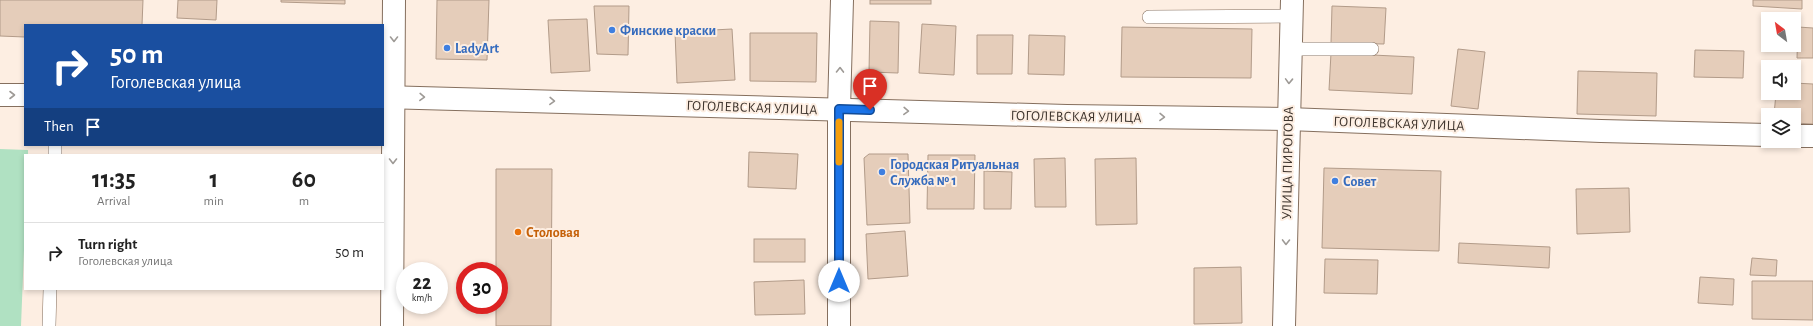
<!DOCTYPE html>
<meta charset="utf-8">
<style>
:root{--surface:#fff;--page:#f6f6f6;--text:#222;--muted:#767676;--line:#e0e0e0}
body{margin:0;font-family:"Alegreya Sans",sans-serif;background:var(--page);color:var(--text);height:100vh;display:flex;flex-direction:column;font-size:15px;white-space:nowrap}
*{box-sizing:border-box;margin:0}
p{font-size:13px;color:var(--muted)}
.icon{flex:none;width:22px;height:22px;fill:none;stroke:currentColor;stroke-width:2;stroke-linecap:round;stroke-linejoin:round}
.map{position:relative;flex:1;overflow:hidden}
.side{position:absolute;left:24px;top:154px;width:360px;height:136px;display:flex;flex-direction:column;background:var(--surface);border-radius:0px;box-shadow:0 2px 6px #0003}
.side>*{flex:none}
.hud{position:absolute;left:24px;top:24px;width:360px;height:122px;border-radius:0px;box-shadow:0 2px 6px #0003;background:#1a4fa0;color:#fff;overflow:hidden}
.needle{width:26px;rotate:329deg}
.fabs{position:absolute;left:1761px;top:12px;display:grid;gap:8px}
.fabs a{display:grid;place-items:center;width:40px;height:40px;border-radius:0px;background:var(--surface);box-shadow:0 2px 6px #0003;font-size:20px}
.speed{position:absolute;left:396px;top:262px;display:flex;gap:8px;font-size:20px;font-weight:700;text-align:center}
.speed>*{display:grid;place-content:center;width:52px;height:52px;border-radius:50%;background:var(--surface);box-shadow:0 2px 6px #0003;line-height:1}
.speed small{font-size:10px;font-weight:400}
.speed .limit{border:6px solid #d22;background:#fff;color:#111}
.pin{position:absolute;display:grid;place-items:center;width:34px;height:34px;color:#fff;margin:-41px -17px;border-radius:50% 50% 50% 0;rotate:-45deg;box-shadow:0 0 4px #0007}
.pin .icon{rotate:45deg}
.me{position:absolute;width:44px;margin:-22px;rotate:0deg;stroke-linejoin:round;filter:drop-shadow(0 0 3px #0008)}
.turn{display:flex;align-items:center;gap:14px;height:84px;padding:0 20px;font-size:18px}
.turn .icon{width:52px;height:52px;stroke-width:2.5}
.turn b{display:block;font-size:28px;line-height:34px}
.then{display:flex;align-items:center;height:38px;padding:0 20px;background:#0003;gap:8px;font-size:15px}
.eta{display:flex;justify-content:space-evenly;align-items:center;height:68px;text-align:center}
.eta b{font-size:24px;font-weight:700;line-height:28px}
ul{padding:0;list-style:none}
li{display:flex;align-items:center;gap:12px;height:60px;padding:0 20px;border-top:1px solid var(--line)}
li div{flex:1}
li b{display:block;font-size:15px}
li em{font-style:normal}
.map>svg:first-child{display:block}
.green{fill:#b0e1c2}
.building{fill:#e5cdba;stroke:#b29b89}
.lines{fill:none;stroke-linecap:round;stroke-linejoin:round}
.lane-casing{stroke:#856f5e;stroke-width:14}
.street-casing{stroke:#856f5e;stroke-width:24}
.lane{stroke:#fff;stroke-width:13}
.street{stroke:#fff;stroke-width:22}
.oneway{stroke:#9e9a96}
.route-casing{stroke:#114b97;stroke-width:10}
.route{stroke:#1a73e8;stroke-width:7}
.slow{stroke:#f59e0b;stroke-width:7}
.shop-dot{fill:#3f7fe0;stroke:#fdeee2;stroke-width:1.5}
.food-dot{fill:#e8710a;stroke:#fdeee2;stroke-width:1.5}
.labels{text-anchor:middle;stroke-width:4;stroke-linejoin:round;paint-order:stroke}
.shop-label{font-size:14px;font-weight:bold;fill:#366cbe;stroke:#fdeee2;text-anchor:start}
.street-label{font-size:14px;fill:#3e342d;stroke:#fdeee2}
.food-label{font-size:14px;font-weight:bold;fill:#c56008;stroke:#fdeee2;text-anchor:start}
</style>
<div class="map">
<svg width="1813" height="326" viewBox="0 0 1813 326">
<rect width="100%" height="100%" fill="#fdeee2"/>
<path class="green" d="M0,149L28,150V155H25V225L21,326H0Z"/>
<g class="building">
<path d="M0,0H143L142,25H25V37L0,36Z"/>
<path d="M178,0H217L216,20L177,18Z"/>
<path d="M281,0H345V4L281,2Z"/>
<path d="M437,0H489L487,60L436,59Z"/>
<rect x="870" y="0" width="61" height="4"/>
<path d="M1753,0H1802V9L1753,6Z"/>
<path d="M594,6H629L628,55L597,54Z"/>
<path d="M1332,6L1386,8L1384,44L1331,43Z"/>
<path d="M587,19L590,71L551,73L548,20Z"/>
<path d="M870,21L899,22L898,73L869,72Z"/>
<path d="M922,24L956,26L954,75L919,73Z"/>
<path d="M1122,27L1252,29L1251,78L1121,77Z"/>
<path d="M1798,27L1813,28V58H1797Z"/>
<path d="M732,29L735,80L677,83L675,32Z"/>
<path d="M750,33H817L816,82L750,81Z"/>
<path d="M977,35H1013L1012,74H977Z"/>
<path d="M1029,35L1065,36L1064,75L1028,74Z"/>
<path d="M1458,49L1485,52L1478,109L1451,106Z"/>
<path d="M1695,50L1744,51L1743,78L1694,77Z"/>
<path d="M1331,53L1414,57L1412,94L1329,90Z"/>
<path d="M1578,71L1657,73L1656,116L1577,114Z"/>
<path d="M1794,83L1813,84V124L1794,123V115H1774L1776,93H1794Z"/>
<path d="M749,152L798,154L796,189L748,187Z"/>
<path d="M869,154H908L910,223L867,225L864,158Z"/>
<path d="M928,155H975L974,209H927Z"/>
<path d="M1065,158L1066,207H1035L1034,159Z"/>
<path d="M1136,158L1137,224L1096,225L1095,159Z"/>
<path d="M1324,168L1441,171L1439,251L1322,248Z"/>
<path d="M496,169H552L551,326H496V305H499V271H496Z"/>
<path d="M984,171L1012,172L1011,209H984Z"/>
<path d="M1629,188L1630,232L1577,234L1576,189Z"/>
<path d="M905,231L908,276L868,279L866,234Z"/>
<rect x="754" y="239" width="51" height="23"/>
<path d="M1459,243L1550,247L1549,268L1458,263Z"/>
<path d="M1752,258L1777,260L1776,276L1750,275Z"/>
<path d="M1325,259L1378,260L1377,294L1324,293Z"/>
<path d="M1241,267L1242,323L1194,324V268Z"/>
<path d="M1700,277L1734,279L1733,305L1698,303Z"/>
<path d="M804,280L805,314L755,315L754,282Z"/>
<path d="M1752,281H1813V320L1752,319Z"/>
</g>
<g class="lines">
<g class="lane-casing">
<g id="lane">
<path d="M1149,17L1291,16"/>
<path d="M1291,49H1372"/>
<path d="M55,155V145"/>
<path d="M49,326L50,289"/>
</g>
</g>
<g class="street-casing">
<g id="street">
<path d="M0,95H25"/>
<path d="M383,97L1067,116L1288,119L1601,131L1768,135"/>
<path d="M1794,136H1813"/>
<path d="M392,326L394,0"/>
<path d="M839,326V109L842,0"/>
<path d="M1284,326L1292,0"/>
</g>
</g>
<use href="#lane" class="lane"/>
<use href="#street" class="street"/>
</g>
<defs><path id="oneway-chevron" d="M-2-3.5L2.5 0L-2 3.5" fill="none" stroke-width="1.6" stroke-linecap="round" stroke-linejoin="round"/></defs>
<g class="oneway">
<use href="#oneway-chevron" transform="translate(394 39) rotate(90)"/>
<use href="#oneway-chevron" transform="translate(840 70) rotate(-89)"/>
<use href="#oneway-chevron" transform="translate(1289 81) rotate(92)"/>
<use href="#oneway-chevron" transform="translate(12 95)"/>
<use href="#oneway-chevron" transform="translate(422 97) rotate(2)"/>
<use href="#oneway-chevron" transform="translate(552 101) rotate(2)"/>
<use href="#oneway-chevron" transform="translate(906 111) rotate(2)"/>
<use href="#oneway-chevron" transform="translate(1162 117) rotate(1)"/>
<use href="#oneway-chevron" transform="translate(393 161) rotate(90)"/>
<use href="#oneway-chevron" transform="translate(1286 242) rotate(91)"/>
</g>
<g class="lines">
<g class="route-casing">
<path id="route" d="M839,281V109L870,110"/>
</g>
<use href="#route" class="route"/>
<path class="slow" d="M839,162V122"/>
</g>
<g class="shop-dot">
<circle cx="612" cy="30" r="4"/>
<circle cx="447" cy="48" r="4"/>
<circle cx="882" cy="172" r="4"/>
<circle cx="1335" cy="181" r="4"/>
</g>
<circle class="food-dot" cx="518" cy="232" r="4"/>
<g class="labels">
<g class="shop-label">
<text x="620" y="35">Финские краски</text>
<text x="455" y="53">LadyArt</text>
<text x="890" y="169">Городская Ритуальная<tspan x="890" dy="16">Служба № 1</tspan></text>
<text x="1343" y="186">Совет</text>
</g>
<g class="street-label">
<text transform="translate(752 107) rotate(2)" y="5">ГОГОЛЕВСКАЯ УЛИЦА</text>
<text transform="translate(1076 116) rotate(1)" y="5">ГОГОЛЕВСКАЯ УЛИЦА</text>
<text transform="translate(1399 123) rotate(2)" y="5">ГОГОЛЕВСКАЯ УЛИЦА</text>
<text transform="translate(1287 163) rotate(-89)" y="5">УЛИЦА ПИРОГОВА</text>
</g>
<g class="food-label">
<text x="526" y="237">Столовая</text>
</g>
</g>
</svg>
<div class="fabs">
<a><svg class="needle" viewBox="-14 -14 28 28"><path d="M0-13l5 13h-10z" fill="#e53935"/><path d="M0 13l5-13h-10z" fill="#767676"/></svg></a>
<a><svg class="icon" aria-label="sound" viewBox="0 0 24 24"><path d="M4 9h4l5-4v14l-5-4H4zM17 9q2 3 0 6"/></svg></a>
<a><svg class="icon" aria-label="layers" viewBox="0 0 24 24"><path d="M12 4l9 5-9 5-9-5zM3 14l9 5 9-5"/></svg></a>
</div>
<div class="speed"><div>22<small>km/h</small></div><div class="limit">30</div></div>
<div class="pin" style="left:870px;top:110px;background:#d93025"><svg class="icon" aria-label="arrive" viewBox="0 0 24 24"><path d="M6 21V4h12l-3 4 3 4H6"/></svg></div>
<svg class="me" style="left:839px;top:281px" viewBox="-20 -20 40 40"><circle r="19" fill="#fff"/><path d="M0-13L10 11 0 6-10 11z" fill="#1a73e8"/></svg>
<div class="hud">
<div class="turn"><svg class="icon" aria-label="right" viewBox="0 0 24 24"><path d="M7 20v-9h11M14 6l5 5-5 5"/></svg><div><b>50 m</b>Гоголевская улица</div></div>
<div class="then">Then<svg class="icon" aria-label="arrive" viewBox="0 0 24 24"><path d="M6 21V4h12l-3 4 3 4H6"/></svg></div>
</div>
<section class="side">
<div class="eta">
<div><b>11:35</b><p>Arrival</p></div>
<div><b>1</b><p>min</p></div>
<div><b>60</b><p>m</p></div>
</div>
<ul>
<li><svg class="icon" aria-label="right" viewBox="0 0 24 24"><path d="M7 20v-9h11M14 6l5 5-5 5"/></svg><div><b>Turn right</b><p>Гоголевская улица</p></div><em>50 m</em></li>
</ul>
</section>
</div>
